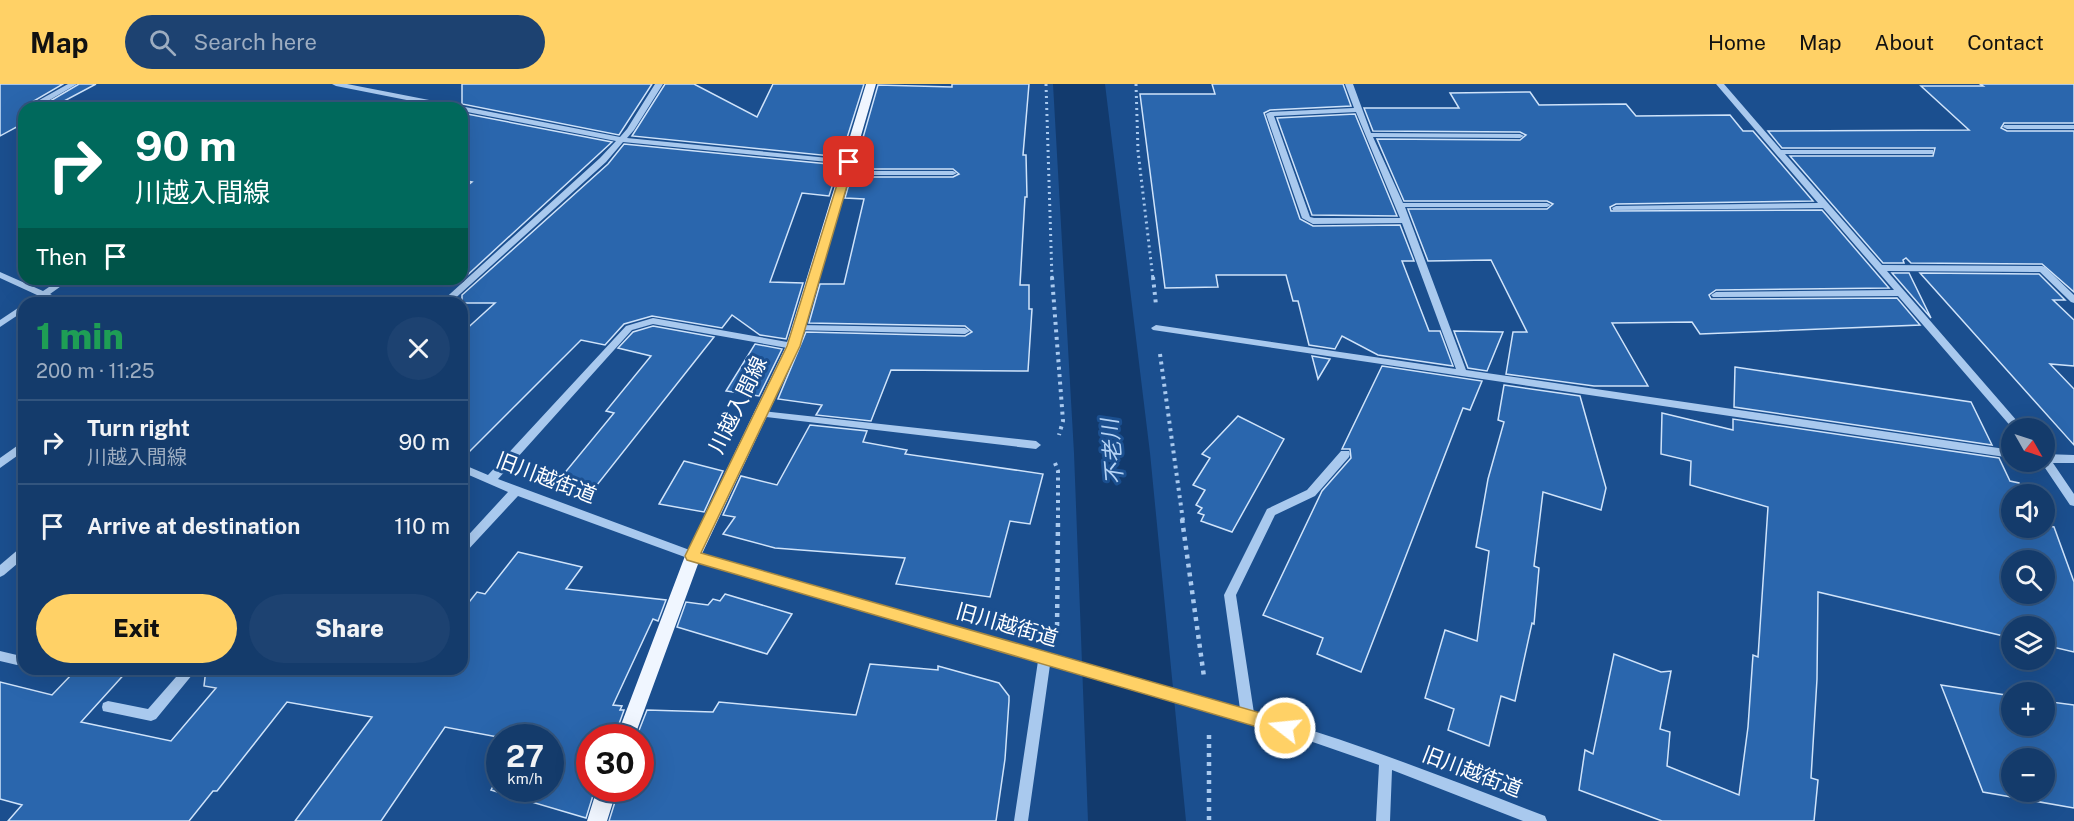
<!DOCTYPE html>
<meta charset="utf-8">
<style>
:root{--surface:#143b6b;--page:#1d4271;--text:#f1f3f6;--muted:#9dadc1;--line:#33557e;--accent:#ffd166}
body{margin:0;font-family:"Public Sans","Noto Sans JP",sans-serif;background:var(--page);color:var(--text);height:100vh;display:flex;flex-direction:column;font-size:22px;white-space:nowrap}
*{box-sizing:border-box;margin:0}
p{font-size:20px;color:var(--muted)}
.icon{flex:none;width:33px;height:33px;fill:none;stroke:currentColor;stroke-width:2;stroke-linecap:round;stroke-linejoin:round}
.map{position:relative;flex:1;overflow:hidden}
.panel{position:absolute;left:18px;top:213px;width:450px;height:378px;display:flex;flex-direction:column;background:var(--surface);border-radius:18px;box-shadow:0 6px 24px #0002,0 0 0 2px var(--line)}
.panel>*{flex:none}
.top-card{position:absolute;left:18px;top:18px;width:450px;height:183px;border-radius:18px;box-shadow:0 6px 24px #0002,0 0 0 2px var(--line);background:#00695c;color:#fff;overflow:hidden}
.needle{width:39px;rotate:129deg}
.controls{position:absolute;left:2001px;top:334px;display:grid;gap:12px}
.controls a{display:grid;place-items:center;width:54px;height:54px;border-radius:50%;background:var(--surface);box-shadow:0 6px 24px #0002,0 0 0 2px var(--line);font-size:30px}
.speed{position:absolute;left:486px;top:640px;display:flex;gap:12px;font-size:30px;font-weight:700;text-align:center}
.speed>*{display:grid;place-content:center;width:78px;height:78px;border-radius:50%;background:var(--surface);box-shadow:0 6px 24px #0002,0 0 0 2px var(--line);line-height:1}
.speed small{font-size:15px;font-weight:400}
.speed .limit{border:9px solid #d22;background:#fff;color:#111}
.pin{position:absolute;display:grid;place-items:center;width:51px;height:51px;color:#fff;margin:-26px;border-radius:12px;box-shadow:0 3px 9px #0006}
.me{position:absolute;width:66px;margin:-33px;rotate:286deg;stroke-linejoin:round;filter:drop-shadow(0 0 4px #0008)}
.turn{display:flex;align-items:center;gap:21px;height:126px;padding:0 18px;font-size:27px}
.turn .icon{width:78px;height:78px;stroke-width:2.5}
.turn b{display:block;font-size:42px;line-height:51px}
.then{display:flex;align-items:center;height:57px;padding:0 18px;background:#0003;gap:12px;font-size:22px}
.round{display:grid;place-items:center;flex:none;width:63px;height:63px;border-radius:32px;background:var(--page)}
.head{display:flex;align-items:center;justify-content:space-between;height:102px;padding:0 18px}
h1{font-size:36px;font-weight:800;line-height:45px;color:#1e9e55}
.button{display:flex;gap:12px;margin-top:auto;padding:12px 18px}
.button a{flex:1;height:69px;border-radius:36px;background:var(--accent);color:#111;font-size:24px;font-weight:800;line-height:69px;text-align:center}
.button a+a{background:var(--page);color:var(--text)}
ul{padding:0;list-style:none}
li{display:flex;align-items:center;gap:18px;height:84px;padding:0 18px;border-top:2px solid var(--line)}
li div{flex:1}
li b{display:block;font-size:22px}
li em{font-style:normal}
header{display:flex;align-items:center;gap:36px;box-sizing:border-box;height:84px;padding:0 30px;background:var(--accent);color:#111}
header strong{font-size:28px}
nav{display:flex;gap:33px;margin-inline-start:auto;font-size:21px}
.search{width:420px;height:54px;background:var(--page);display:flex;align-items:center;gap:15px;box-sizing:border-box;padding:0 21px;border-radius:33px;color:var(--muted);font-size:22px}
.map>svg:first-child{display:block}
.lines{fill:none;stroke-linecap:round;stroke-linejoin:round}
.river{fill:#123a6d;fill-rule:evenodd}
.building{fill:#2a66ad;stroke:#cfe3fa;stroke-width:1.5;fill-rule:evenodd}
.path-far2{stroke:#a9c9ee;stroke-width:3;stroke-dasharray:2 4;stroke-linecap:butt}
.path-far1{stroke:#a9c9ee;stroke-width:4;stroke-dasharray:3 4.5;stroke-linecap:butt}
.path{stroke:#a9c9ee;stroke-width:4.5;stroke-dasharray:4 5;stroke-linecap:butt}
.minor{fill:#a9c9ee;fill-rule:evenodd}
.major{fill:#f0f6ff;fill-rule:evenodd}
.route{fill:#ffd166;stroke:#a68842;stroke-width:1.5}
.labels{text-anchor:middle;stroke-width:6;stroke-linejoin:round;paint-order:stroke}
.street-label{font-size:21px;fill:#fff;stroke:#1b4f8f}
.water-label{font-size:22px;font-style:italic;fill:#b5d3f5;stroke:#1b4f8f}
</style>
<header>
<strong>Map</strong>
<div class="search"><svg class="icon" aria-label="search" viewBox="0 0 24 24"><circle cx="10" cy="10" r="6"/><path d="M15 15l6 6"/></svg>Search here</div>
<nav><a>Home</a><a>Map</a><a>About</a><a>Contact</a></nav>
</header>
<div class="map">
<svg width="2074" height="737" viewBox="0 0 2074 737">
<rect width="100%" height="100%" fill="#1b4f8f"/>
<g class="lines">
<path class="river" d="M1053,0H1105L1150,369L1186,737H1088L1074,369Z"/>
</g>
<g class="building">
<path d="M0,0H63L32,18L40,23L79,0H96L51,24H24V39L0,52Z"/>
<path d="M462,0H652L619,51L462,20Z"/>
<path d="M665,0H694L757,33L773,0H864L841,73L632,52Z"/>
<path d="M952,0H1029L1023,71H1026L1027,113H1025L1020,201H1029V225H1032L1028,287L891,286L871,337L816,331L822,321L778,315L806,248L965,252L972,248L965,242L809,239L820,200H844L864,115L845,114L851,93H953L959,90L953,85H854L878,1L952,3Z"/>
<path d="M1212,0H1343L1351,22L1270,26L1264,29L1300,135L1313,142L1400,141L1414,177H1402L1429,247H1440L1453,282L1378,271L1342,252L1335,265L1309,261L1298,217H1293L1286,191H1216L1218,203L1165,204L1140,10H1215Z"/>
<path d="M1980,0H2074V39H2004L2001,44L2007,47H2074V208L2042,180L1911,179L1906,174L1903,176L1904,179H1883L1790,72H1933L1935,64H1782L1768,47L1969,46L1921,2H1983Z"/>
<path d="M1530,8L1539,21L1626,20L1636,32L1730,31L1743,47H1753L1813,117L1616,120L1610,123L1611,127L1822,126L1889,204L1716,206L1709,211L1711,215L1897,214L1920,241L1700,250L1692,238L1612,239L1648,302H1594L1506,290L1513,248H1527L1491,176L1428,177L1408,125H1547L1553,120L1547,117H1404L1377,55L1520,56L1526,51L1520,48L1373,47L1364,24H1459L1450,9Z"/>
<path d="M462,29L612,58L462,196V106L472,98L462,96Z"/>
<path d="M1355,30L1397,132L1312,131L1277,34Z"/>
<path d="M624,60L839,81L829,112L802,109L770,198L803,199L786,255L760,251L732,231L722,244L652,232L624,240L605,261L581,256L462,375V249L495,219H462V211L608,80Z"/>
<path d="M1892,189H1909L1931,234Z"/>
<path d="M1920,189L2039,190L2065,216H2053L2074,236V282L2050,280L2074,305V361Z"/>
<path d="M653,242L714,253L593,406L558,397L614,329L606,327L651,272L618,264L633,248Z"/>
<path d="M1454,247L1503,248L1487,287L1468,284Z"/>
<path d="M755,260L782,265L759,312L726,307Z"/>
<path d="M1312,272L1330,275L1318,295Z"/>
<path d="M1382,282L1482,297L1470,326L1463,324L1361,588L1317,570L1323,554L1263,531L1322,407L1351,374L1350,365H1342Z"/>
<path d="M1735,283L1971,318L1992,361L1734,323Z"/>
<path d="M1504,301L1580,312L1606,404L1601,426L1543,408L1534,482L1539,484L1534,540L1532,539L1515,617L1501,612L1489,662L1448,646L1454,625L1425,614L1445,546L1477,557L1489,467L1476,463L1488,395L1504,338L1498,336Z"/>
<path d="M1662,329L1733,346V335L1999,374L2010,397L2019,399L2023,411H2012V444H2044V441L2054,443L2074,498V568L2044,561V543H2012V554L1818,508L1817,595L1811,694L1818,696L1814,737H1662L1579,706L1585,666L1593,670L1614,570L1661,588L1671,587L1660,645L1670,648L1667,682L1739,711L1748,643L1753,571L1758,573L1768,423L1690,401L1691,377L1661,370ZM2012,477H2044V510H2012Z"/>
<path d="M1238,332L1284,355L1232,448L1201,437L1204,431L1198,429L1202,424L1196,421L1205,406L1193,401L1210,374L1202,370Z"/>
<path d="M810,341L867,347L863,358L907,366L905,370L1043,390L1030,440L1010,437L990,513L896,500L905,474L775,464L723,450L735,433L723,431L741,392L777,401Z"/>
<path d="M684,377L723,387L704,428L659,420Z"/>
<path d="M518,468L582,483L566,505L666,516L658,537L653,535L613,621L622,622L620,626H624L614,654H590V705H595L586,734L491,706L500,690V705H550V654H503L445,643L381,737H295L372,633L287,618L217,707H213L189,737H8L22,721L0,715V598L52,611L73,589L79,590L85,585H129L81,638L171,657L216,604L204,602L206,585H462V527L477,508L485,510Z"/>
<path d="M725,510L792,530L767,570L677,543L686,518L708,521L713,515L720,517Z"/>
<path d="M870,580L938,586V582L999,599L1009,612V617L1005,675L996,737H609L619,705H640V654H636L647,626L713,628L719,618L856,631Z"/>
<path d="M1941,601L2012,612V642H2044V617L2074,621V724L1983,708ZM2012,675H2044V708H2012Z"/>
</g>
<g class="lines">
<g class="path-far2">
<path d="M1046,0L1052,195"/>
<path d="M1136,0L1138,67L1153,195"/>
</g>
<g class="path-far1">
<path d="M1052,193L1063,337L1059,351"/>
<path d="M1153,193L1156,221"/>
<path d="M1160,270L1183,437"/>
<path d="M1055,379L1058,387V437"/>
</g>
<g class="path">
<path d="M1182,435L1204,593"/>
<path d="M1057,551L1058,435"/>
<path d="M1209,651V737"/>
</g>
<g class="minor">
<path d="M68,0H77L41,21L34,19Z"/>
<path d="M332,0H347L620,53L627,45L655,0H663L634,46L627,54L849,76L853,78L849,80L623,58L606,78L450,219H440L600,74L616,57L462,27V24H447L336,2Z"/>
<path d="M1345,0H1353L1371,49L1520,50L1524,52L1520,54L1373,53L1403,119H1547L1551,121L1547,123H1405L1466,286L2012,366V374L1153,246L1151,244L1156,241L1456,285L1402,139L1313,140L1302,134L1266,30L1270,28L1354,24ZM1356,28L1400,134H1314L1310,133L1274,32Z"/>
<path d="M1716,0H1724L1781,66H1933V70H1785L1882,181L2042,182L2045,183L2074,211V219L2071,218L2040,188L1887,187L2024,345H2013L1898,212L1713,213L1711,211L1716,208L1894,206L1823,124L1613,126L1612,124L1616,122L1818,119Z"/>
<path d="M2004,41H2074V45H2007L2003,43Z"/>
<path d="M843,87H953L957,89L953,91H843Z"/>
<path d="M0,188L43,207L61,195H71L50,210L68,219H55L44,214L36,219H25L37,211L0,194Z"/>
<path d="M24,220V227L0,243V236Z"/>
<path d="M653,234L793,259L798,262L793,265L653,240L632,246L498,395L695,468L1240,625L1224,511L1267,425L1307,406L1341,367H1349L1350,370L1349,373L1315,412L1275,431L1236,511L1254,629C1353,657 1449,695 1545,732L1547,737H1523L1392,686L1390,737H1376L1379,681L1304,655L1050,581L1028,737H1014L1038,577L693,476L518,412L466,468L462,469V458L508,408L462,388V380L488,391L626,242Z"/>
<path d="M799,241L965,244L970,247L965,250L796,246L794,244Z"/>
<path d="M761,327L1036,357L1041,361L1036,365L757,332L756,330L757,328Z"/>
<path d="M24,357V367L0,384V374Z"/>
<path d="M2044,370L2074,371V379H2053L2074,410V422L2070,421L2041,378H2044Z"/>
<path d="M24,463V474L4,491L0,493V481L20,464Z"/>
<path d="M0,567L21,572L23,576L21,580L17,581L0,577Z"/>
<path d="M183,585H197L156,635L151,637L103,627L102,623L103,619L108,617L148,625Z"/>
</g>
<g class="major">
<path d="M866,0H876L800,262L701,472L634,654H616L685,472L786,262Z"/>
<path d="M597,705H617L607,737H587Z"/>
</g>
</g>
<path class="route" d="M849,74L854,78L800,262L701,469L1285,636L1291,638L1293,644L1291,649L1285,651L687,476L685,472L787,262L844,78Z"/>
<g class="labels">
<g class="street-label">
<text transform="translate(738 321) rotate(-64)" y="7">川越入間線</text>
<text transform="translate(546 394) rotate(21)" y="7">旧川越街道</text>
<text transform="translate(1007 541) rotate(16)" y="7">旧川越街道</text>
<text transform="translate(1472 688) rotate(21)" y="7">旧川越街道</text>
</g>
<g class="water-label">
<text transform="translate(1112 368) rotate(-95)" y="8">不老川</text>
</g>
</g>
</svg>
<div class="controls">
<a><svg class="needle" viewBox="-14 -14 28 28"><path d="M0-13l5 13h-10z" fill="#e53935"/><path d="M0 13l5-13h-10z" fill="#9dadc1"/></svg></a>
<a><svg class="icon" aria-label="sound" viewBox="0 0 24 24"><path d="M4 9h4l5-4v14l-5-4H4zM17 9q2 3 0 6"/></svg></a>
<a><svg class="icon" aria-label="search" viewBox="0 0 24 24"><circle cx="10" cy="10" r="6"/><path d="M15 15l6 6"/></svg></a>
<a><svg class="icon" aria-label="layers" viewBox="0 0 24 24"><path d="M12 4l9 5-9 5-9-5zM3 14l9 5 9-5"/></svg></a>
<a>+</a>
<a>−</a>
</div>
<div class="speed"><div>27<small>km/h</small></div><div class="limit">30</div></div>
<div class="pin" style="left:849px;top:78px;background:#d93025"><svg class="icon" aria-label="arrive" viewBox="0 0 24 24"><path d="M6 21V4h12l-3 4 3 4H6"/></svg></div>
<svg class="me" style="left:1285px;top:644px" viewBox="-20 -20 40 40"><circle r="17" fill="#ffd166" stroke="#fff" stroke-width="3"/><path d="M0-11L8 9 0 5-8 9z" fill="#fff"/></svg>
<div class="top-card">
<div class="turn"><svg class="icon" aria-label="right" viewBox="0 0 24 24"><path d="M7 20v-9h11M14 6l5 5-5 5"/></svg><div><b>90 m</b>川越入間線</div></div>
<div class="then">Then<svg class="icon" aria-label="arrive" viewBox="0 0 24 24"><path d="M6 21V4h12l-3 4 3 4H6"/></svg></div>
</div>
<section class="panel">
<div class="head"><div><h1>1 min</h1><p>200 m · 11:25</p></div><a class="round"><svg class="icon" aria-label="close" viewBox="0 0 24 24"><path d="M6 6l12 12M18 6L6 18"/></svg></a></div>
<ul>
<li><svg class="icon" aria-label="right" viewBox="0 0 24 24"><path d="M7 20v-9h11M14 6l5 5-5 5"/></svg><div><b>Turn right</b><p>川越入間線</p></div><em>90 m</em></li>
<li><svg class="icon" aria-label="arrive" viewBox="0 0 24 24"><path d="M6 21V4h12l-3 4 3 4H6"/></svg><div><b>Arrive at destination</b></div><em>110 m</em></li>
</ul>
<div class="button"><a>Exit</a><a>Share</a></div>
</section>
</div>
